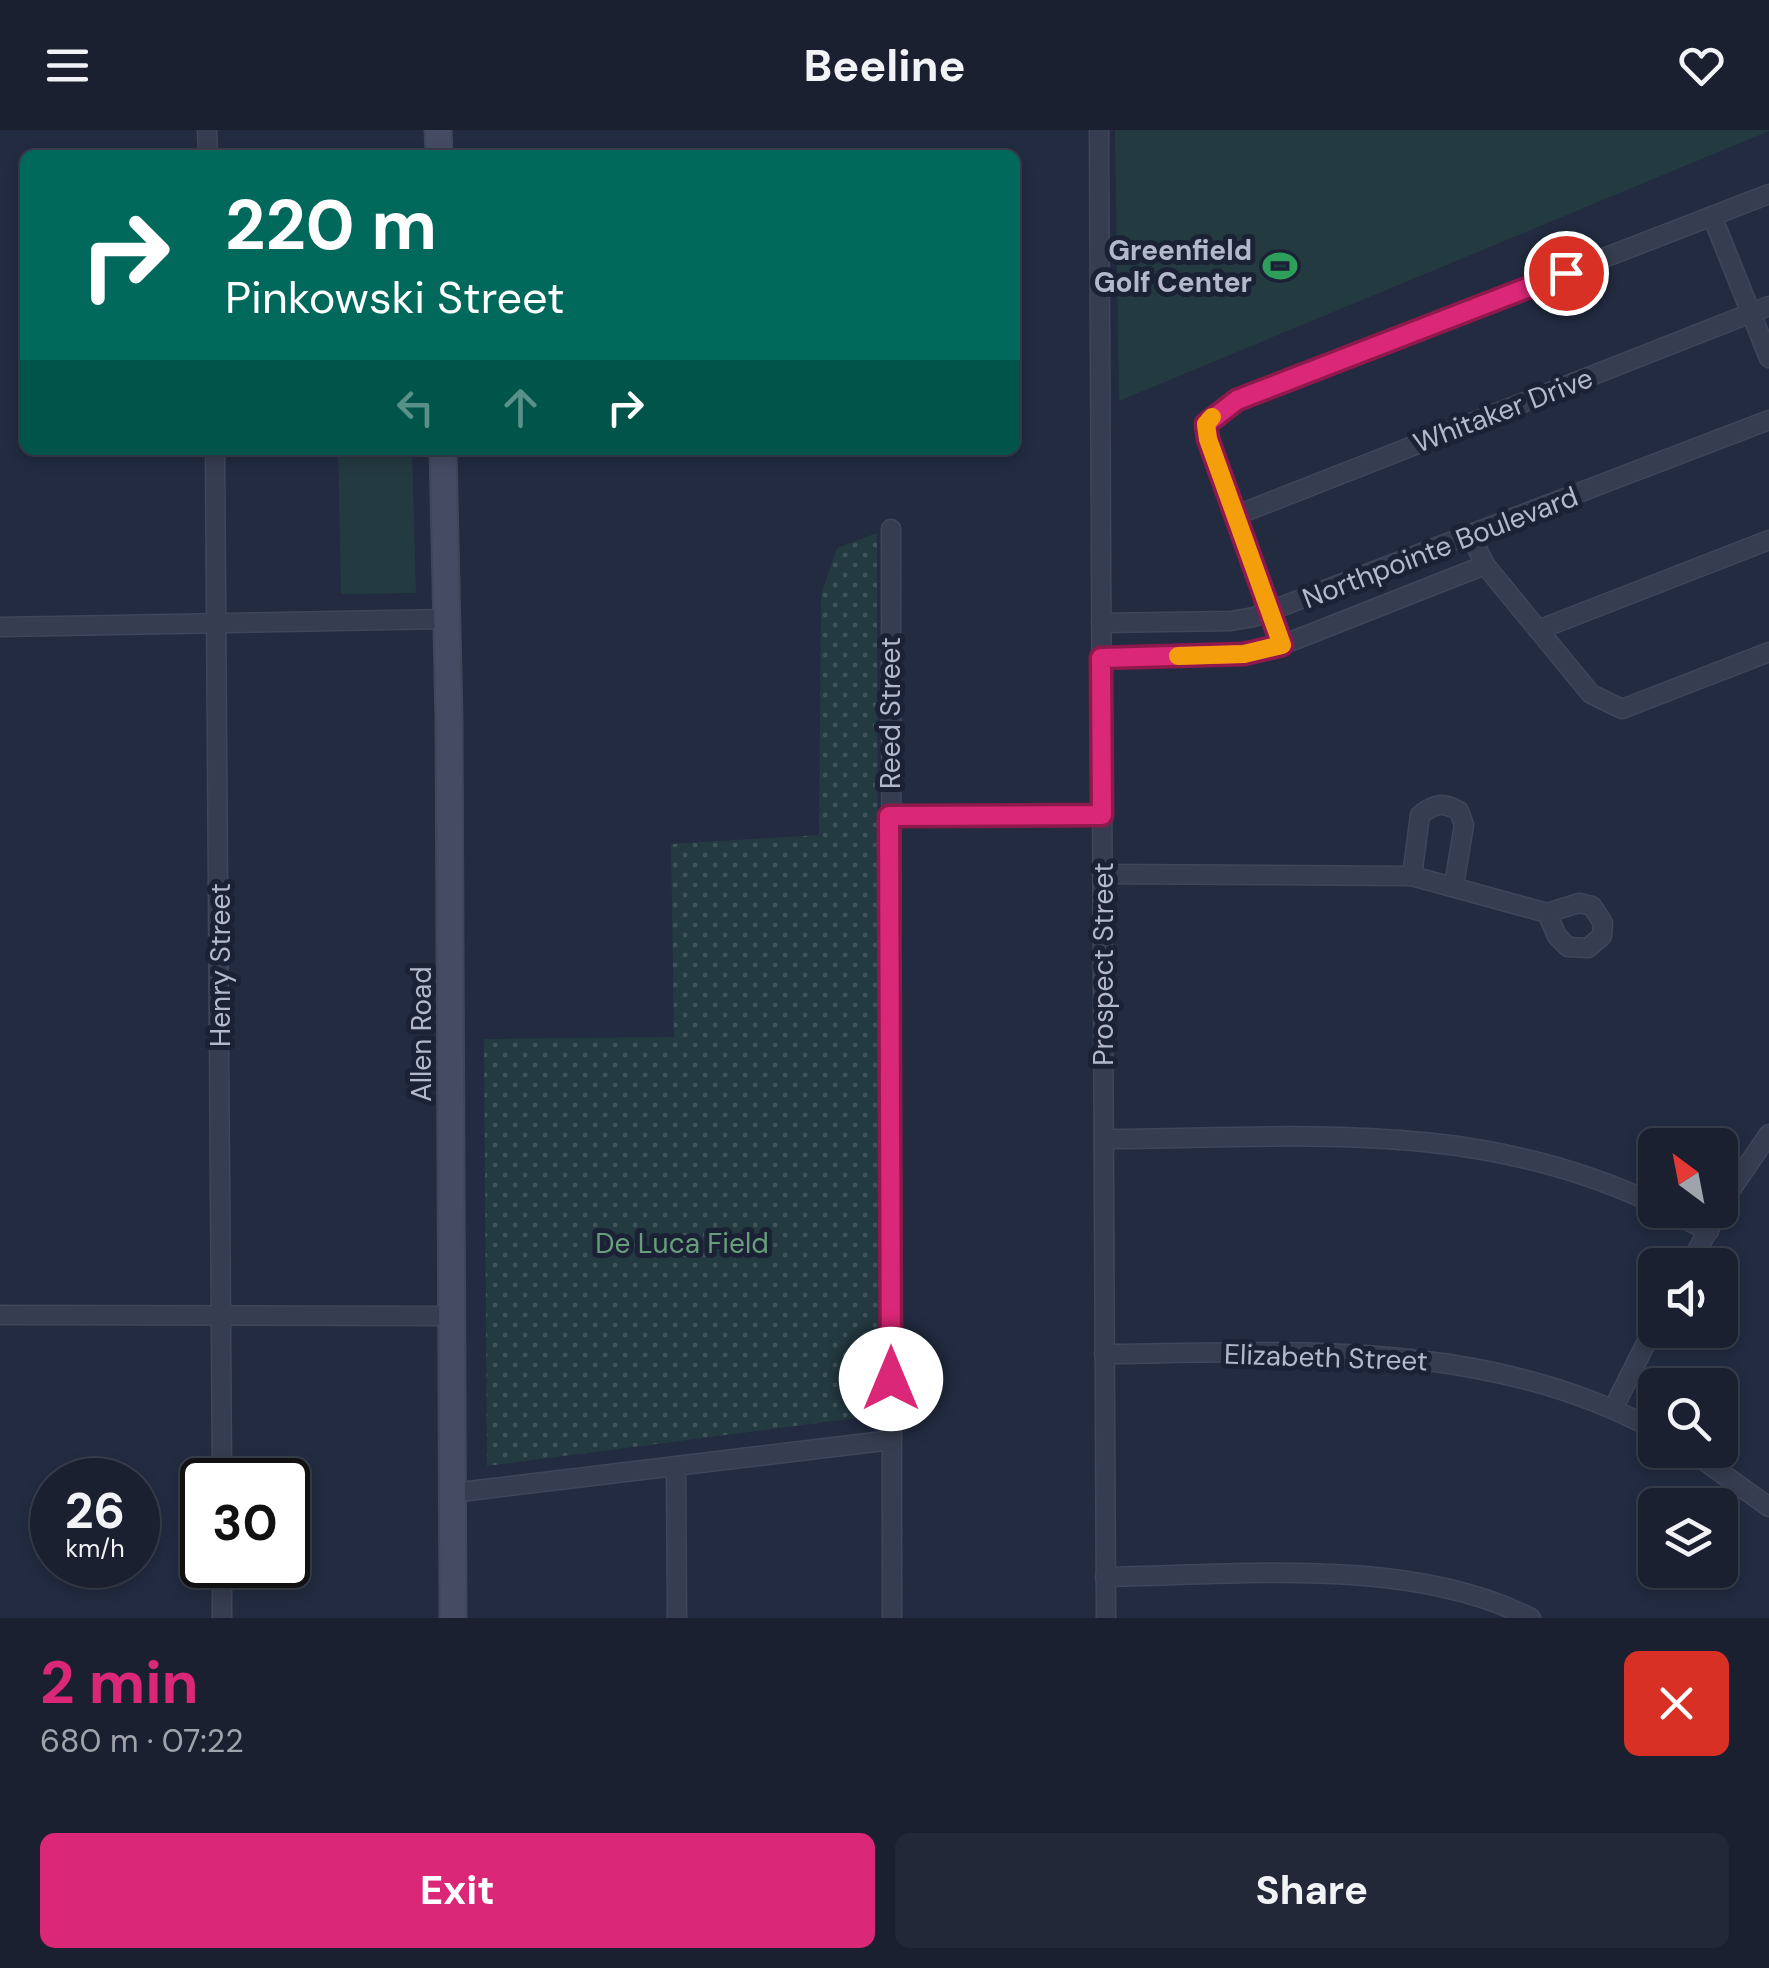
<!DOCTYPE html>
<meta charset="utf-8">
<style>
:root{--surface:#1a2030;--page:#232838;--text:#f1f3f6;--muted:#9fa3ab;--line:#383e4c;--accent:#db2777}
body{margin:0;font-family:"DM Sans",sans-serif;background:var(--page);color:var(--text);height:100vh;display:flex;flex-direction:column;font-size:38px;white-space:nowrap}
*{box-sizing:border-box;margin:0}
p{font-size:32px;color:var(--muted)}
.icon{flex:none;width:55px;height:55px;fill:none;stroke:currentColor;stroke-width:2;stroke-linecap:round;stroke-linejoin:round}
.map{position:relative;height:1488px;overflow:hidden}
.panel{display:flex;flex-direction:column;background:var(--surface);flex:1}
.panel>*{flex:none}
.top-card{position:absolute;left:20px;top:20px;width:1000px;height:305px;border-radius:15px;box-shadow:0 5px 15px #0003,0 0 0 2px var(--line);background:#00695c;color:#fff;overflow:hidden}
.needle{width:65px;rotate:328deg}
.controls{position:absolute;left:1638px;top:998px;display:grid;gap:20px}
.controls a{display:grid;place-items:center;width:100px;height:100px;border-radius:15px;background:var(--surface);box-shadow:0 5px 15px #0003,0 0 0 2px var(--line);font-size:50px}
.speed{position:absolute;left:30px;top:1328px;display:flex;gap:20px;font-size:50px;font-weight:700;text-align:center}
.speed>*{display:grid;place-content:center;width:130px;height:130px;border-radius:50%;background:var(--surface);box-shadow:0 5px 15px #0003,0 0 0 2px var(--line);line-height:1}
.speed small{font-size:25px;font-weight:400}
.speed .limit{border:5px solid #111;border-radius:15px;background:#fff;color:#111}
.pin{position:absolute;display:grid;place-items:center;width:85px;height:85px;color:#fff;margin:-42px;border:5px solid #fff;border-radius:50%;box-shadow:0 2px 10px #0007}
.me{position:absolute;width:110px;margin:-55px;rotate:0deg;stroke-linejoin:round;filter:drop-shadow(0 0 8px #0008)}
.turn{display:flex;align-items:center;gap:35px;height:210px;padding:0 40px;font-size:45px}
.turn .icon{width:130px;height:130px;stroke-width:2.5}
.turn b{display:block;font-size:70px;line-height:85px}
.lanes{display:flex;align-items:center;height:95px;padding:0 40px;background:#0003;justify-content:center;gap:50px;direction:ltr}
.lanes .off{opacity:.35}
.round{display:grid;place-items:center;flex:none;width:105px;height:105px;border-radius:15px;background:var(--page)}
.headline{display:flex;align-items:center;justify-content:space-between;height:170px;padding:0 40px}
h1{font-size:60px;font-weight:700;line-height:75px;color:var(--accent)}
.cta{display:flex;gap:20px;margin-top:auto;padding:20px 40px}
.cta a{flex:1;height:115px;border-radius:15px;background:var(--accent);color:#fff;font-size:40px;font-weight:700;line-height:115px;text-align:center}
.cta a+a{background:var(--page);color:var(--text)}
header{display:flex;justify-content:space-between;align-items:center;height:130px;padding:0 40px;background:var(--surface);font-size:45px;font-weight:700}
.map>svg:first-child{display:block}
.grass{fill:#243a41}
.park{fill:url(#park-dots)}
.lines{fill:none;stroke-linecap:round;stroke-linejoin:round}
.street-casing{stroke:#404659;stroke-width:21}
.secondary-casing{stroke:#404659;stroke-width:29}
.street{stroke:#363d50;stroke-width:18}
.secondary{stroke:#444b63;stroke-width:25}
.route-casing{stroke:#8e194d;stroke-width:25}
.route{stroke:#db2777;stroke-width:18}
.slow{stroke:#f59e0b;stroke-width:18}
.labels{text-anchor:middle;stroke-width:10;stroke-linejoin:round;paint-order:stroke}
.poi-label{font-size:28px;font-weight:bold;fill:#b3b8cb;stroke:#1b2235;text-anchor:end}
.street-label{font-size:28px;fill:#b3b8cb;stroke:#1b2235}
.park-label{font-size:28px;fill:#689e7c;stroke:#1b2235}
</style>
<header><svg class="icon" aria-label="menu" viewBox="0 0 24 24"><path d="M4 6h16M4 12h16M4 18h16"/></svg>Beeline<svg class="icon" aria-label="heart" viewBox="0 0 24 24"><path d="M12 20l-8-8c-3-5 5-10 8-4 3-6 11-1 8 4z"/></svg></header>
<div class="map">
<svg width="1769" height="1488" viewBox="0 0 1769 1488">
<defs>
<pattern id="park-dots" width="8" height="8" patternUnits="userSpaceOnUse" patternTransform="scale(2.5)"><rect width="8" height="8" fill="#243a41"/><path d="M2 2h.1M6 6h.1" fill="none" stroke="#41545b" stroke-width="1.8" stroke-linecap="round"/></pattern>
</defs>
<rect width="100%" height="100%" fill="#222b40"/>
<g class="grass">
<path d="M1115,0H1769V1L1119,271Z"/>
<path d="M338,320H412L416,463L341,464Z"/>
</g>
<path class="park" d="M877,403L879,1285L487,1336L484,909L674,907L671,714L819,705L821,465L837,418Z"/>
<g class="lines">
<g class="street-casing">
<g id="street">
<path d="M207,0L208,25"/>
<path d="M1099,0L1106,1488"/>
<path d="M1712,86L1769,228"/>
<path d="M215,320L222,1350"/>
<path d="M1237,385L1769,176"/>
<path d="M891,399L892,1488"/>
<path d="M1471,406L1485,435L1591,564L1622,579L1769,522"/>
<path d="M1101,493L1231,491L1254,487L1769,290"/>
<path d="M0,497L445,489"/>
<path d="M1538,500L1769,410"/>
<path d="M1282,515L1208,309L1207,293L1237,270L1769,64"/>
<path d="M1101,528L1244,524L1282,515L1485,435"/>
<path d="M889,686L1102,685"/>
<path d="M1102,744L1412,746L1547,783L1579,773L1592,776L1603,793L1602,806L1588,818L1568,817L1557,806L1547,783"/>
<path d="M1412,746L1420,685C1435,673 1443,672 1459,681L1464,695L1454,755"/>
<path d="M1104,1009C1297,1008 1475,988 1655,1074"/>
<path d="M1666,1080L1709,1101"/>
<path d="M1689,1135L1730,1061L1769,1004"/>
<path d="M0,1185L451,1186"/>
<path d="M1104,1224C1291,1222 1486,1208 1655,1300"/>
<path d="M1613,1279L1655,1195"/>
<path d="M1689,1320L1769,1377"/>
<path d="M676,1336L677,1488"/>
<path d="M452,1363L892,1310"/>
<path d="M1105,1447C1238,1445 1409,1426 1531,1488"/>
<path d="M222,1488V1435"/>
</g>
</g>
<g class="secondary-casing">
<g id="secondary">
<path d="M438,0L439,25"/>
<path d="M443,320L449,589L453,1488"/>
</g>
</g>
<use href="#street" class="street"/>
<use href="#secondary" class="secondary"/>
</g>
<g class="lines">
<g class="route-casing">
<path id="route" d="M891,1249L889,686L1102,685L1101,528L1244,524L1282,515L1208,309L1206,294L1237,270L1566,143"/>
</g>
<use href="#route" class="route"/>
<path class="slow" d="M1178,526L1244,524L1282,515L1208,309L1206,294L1212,287"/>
</g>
<defs>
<g id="stadium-bare" transform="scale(2.7)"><path d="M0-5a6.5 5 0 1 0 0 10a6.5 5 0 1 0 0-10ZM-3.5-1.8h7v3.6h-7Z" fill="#2e9e5b" stroke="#1b2235" stroke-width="2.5" paint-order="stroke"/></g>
</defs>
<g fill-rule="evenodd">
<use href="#stadium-bare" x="1280" y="136"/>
</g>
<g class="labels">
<g class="poi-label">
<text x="1252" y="130">Greenfield<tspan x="1252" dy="32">Golf Center</tspan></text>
</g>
<g class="street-label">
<text transform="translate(1503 280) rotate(-21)" y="10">Whitaker Drive</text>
<text transform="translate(1440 417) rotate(-21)" y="10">Northpointe Boulevard</text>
<text transform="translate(890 583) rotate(-90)" y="10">Reed Street</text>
<text transform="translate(1103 834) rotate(-90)" y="10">Prospect Street</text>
<text transform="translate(220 835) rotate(-90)" y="10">Henry Street</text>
<text transform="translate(421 904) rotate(-90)" y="10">Allen Road</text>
<text transform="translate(1326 1227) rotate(2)" y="10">Elizabeth Street</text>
</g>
<g class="park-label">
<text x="682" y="1123">De Luca Field</text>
</g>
</g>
</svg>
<div class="controls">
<a><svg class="needle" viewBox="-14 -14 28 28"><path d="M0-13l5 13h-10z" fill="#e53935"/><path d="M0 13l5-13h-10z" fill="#9fa3ab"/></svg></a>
<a><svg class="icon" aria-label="sound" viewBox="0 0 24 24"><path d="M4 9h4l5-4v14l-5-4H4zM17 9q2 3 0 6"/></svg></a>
<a><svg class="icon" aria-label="search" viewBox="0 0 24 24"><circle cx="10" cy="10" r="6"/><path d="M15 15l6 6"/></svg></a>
<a><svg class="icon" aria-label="layers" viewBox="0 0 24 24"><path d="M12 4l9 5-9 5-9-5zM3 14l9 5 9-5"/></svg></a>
</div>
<div class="speed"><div>26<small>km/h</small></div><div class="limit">30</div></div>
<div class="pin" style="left:1566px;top:143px;background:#d93025"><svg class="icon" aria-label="arrive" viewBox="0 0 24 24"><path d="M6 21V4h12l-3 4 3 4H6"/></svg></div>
<svg class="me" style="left:891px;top:1249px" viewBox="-20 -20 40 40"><circle r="19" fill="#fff"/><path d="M0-13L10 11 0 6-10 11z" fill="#db2777"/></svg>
<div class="top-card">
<div class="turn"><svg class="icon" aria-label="right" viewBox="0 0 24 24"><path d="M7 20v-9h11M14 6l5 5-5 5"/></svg><div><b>220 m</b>Pinkowski Street</div></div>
<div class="lanes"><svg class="icon off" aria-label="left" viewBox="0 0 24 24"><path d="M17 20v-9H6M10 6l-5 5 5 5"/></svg><svg class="icon off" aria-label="ahead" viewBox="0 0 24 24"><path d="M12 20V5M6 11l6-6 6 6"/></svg><svg class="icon" aria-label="right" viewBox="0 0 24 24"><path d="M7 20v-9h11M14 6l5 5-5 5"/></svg></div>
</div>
</div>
<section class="panel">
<div class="headline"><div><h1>2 min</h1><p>680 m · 07:22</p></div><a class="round" style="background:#d93025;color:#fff"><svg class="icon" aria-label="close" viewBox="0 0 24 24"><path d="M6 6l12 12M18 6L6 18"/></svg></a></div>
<div class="cta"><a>Exit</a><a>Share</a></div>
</section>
